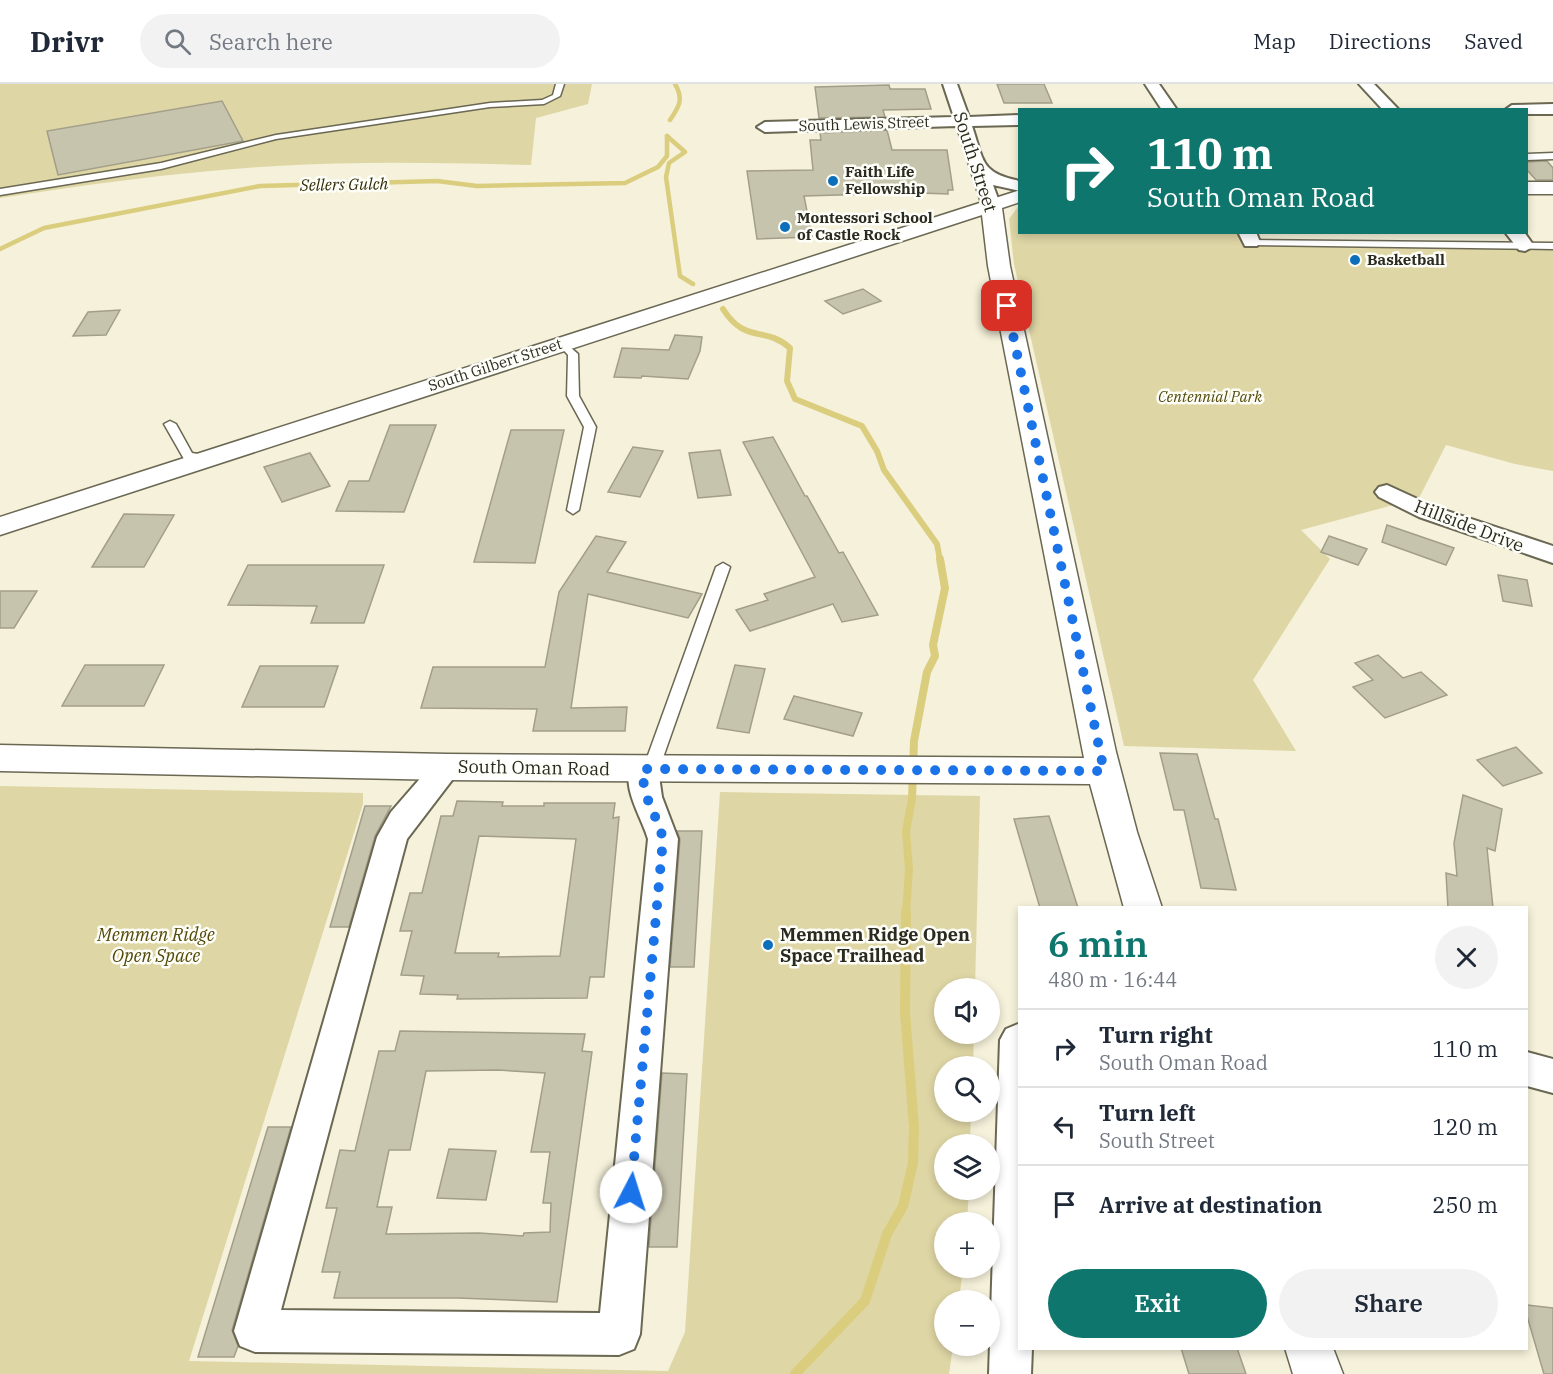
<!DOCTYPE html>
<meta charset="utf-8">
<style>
:root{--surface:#fff;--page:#f2f2f3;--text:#1f2937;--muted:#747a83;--line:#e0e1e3;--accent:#0f766e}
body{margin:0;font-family:"IBM Plex Serif",serif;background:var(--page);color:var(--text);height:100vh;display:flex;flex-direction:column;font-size:22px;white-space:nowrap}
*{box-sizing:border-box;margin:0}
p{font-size:20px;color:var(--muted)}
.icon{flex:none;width:33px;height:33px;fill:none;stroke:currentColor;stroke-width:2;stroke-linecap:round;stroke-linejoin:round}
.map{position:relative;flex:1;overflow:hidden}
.sheet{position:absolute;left:1018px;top:822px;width:510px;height:444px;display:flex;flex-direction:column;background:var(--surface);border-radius:0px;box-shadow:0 3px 9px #0003}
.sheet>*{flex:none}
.banner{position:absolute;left:1018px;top:24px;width:510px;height:126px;border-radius:0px;box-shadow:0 3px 9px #0003;background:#0f766e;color:#fff;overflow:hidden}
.controls{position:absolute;left:934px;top:894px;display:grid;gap:12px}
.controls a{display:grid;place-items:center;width:66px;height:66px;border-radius:50%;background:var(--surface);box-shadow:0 3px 9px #0003;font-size:30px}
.pin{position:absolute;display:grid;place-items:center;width:51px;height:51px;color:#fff;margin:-26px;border-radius:12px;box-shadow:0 3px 9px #0006}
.me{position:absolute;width:66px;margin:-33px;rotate:5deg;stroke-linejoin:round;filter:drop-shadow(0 0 4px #0008)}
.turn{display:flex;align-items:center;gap:21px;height:126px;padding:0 30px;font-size:27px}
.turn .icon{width:78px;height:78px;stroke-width:2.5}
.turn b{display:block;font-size:42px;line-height:51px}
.round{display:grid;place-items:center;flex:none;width:63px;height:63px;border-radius:32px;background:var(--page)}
.head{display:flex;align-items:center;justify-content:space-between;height:102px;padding:0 30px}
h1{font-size:36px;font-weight:600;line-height:45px;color:var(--accent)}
.cta{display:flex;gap:12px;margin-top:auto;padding:12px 30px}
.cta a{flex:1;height:69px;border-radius:36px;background:var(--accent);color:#fff;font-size:24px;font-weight:600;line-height:69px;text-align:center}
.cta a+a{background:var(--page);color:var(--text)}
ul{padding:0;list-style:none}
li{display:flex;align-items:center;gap:18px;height:78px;padding:0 30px;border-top:2px solid var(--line)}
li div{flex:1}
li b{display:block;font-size:22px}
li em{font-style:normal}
header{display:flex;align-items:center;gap:36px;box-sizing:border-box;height:84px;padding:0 30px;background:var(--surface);border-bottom:2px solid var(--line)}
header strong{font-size:28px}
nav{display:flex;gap:33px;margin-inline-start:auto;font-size:21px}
.search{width:420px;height:54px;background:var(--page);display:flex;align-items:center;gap:15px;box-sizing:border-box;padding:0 21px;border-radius:33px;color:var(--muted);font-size:22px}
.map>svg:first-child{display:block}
.green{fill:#dfd6a5}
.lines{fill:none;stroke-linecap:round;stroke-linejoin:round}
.stream-far3{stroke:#dbcd7e;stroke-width:4.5}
.stream-far2{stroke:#dbcd7e;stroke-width:6}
.stream-far1{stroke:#dbcd7e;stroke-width:8}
.stream{stroke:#dbcd7e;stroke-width:10}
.building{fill:#c7c4ae;stroke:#a29e89;stroke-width:1.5;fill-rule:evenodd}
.service-casing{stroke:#6a6753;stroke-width:3}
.minor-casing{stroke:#6a6753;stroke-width:4}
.tertiary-casing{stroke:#6a6753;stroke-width:3}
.service{fill:#fff;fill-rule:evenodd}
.minor{fill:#fff;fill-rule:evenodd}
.tertiary{fill:#fff;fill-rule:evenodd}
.route{stroke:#1a73e8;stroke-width:10;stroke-dasharray:0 18}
.poi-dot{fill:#0c6fbb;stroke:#fefef9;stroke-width:2}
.labels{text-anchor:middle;stroke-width:5;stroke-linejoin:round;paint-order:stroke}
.far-street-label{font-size:15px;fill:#2b2a21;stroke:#fefef9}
.far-poi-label{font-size:15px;font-weight:bold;fill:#2b2a21;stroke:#fefef9;text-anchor:start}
.far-park-label{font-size:15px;font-style:italic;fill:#534909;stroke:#fefef9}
.far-water-label{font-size:16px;font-style:italic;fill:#302a06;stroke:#fefef9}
.street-label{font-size:18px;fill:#2b2a21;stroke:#fefef9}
.park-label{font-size:18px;font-style:italic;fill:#534909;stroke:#fefef9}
.poi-label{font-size:18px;font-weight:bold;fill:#2b2a21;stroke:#fefef9;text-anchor:start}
</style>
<header>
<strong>Drivr</strong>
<div class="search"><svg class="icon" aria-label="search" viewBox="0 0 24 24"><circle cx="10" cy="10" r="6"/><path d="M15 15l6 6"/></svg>Search here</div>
<nav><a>Map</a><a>Directions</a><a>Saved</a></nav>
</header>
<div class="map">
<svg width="1553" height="1290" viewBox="0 0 1553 1290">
<rect width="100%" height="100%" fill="#f5f1da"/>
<g class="green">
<path d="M0,0H592L588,20L536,34L531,81C446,79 361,77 276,82C184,87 91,100 0,114Z"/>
<path d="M1020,120V148H1247L1251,158L1553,162V387L1515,380L1446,361L1419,414L1301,446L1330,475L1253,596L1296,667L1124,662L1014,180L1009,135Z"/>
<path d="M0,702L363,709V720L189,1277L668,1287L685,1248L720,708L980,712L975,904H945V950H974L973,982H945V1028H971L970,1060H945V1106H969L967,1138H945V1184H963L959,1216H945V1262H953L949,1290H0Z"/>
</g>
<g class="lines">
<g class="stream-far3">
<path d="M670,36C679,23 684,15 675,0"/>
<path d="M667,52L685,68L669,79L666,93L680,192L693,200"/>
<path d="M0,165L44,144L260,102L437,97L477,102L625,99L658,83L667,72V52"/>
</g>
<path class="stream-far2" d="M723,225C746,261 764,241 790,264L787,297L795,315L862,342L877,367L884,386L937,460L940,476"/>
<path class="stream-far1" d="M906,829L909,786L906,747L912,715L914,657L927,588L935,572L933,561L945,504L940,475"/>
<path class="stream" d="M795,1290L865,1217L887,1150L903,1122L913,1079L914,1043L905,928L906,828"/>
</g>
<g class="building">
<path d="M997,0H1044L1052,19H1004Z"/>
<path d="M889,1L890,5H925L931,25L883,26L885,33L819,34L815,3Z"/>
<path d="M222,17L243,57L58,91L47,47Z"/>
<path d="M887,46L892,66H947L953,106H948V110L921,109V104L873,103L874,110L804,112L812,153L757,155L747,87L813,86L810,56H821L820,49Z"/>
<path d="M1547,77L1553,84V96H1536L1527,86V78Z"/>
<path d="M863,205L881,217L843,230L825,217Z"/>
<path d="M120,226L106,251L73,252L88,228Z"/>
<path d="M675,251L702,253L700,267L688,295L642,292L641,294L614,293L622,264L669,266Z"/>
<path d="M390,341H436L404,428L336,427L349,397H369Z"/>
<path d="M511,346H564L535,479L474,478Z"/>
<path d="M773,353L805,412H807L839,469L843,468L878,531L842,538L833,520L750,547L736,526L768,516L764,510L815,493L743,358Z"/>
<path d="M633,363L663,367L640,413L608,408Z"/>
<path d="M720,366L731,411L698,414L689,369Z"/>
<path d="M310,369L330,402L282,418L264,383Z"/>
<path d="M124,430L174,431L144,483H92Z"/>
<path d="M1387,441L1454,464L1446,481L1382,458Z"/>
<path d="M596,452L626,458L607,488L702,510L688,534L588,510L571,624L627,623L625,647H533L537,625L421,624L433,583H545L559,508Z"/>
<path d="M1329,452L1367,465L1358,481L1321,468Z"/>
<path d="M248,481H384L364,539H311L317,522L228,521Z"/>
<path d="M1498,491L1527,496L1532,522L1503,517Z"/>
<path d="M0,507H37L14,544H0Z"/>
<path d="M1378,571L1403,594L1421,588L1447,611L1385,634L1353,603L1373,596L1355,579Z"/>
<path d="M85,581H164L144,622H62Z"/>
<path d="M735,581L765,585L749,649L717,644Z"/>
<path d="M260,582H338L324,623H242Z"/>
<path d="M794,612L862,629L853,652L784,635Z"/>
<path d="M1516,663L1542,689L1503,702L1477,676Z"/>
<path d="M1160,669L1197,670L1215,735H1218L1236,806L1201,804L1184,726H1174Z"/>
<path d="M1463,711L1502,725L1495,767L1487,764L1493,824H1448L1446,789L1457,792L1454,759Z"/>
<path d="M457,717L503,718L502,722H544V719H615L613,734L619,733L604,893H590L587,914L457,915L458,911L420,910L424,892L401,891L412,847H400L410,809H422L441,732H453ZM479,752L576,755L560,872L498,873L499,869H455Z"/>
<path d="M365,722H391L375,752L349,843H330Z"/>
<path d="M1049,732L1078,824H1040L1014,735Z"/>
<path d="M677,747H702L694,883H670L680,755Z"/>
<path d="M400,947L585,950L582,967L592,968L557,1218L458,1214H334L340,1188H322L337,1124H326L340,1066L355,1067L379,967H395ZM498,986L545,989L531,1068H550L543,1119H551L550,1148L524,1149L523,1152L479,1149L386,1150L392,1123H377L389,1066H410L426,987Z"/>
<path d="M662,989L687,990L677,1163H649Z"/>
<path d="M268,1043H291L232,1246L238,1262L234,1273H198Z"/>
<path d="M449,1065L496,1067L486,1116L437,1114Z"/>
<path d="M1527,1221L1553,1224V1290H1544L1527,1232Z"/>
<path d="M1181,1264H1237L1246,1290H1189Z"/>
</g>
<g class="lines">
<g class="service-casing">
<g id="service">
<path d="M556,0H564L560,12L544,20L490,23L276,55L161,85L0,111V105L161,79L276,51L490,19L542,16L553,11Z"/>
<path d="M1553,69V75L1527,76V70Z"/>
<path d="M1248,156L1553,159V165L1251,161L1246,158Z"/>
<path d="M562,256L578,270L579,312L596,343L579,426L573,430L567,426L584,343L567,312L568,271L557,259Z"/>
<path d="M170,337L176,340L192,369L210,372V378L184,375L164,340Z"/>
<path d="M723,479L730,483L659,685L656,689H646L643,685L716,483Z"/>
</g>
</g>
<g class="minor-casing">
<g id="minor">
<path d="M943,0H957L969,33L1020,31V41L972,42C984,77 980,89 1020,97V107L993,101L1000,120L997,124H985L982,120L957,42L765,48L757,43L765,38L954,33Z"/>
<path d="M1145,0H1159L1177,26H1162Z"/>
<path d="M1359,0H1374L1399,26H1383Z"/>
<path d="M1553,20V30H1527V26H1505L1512,21Z"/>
<path d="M1238,148H1256L1260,158L1257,162H1245Z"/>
<path d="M1505,148H1524L1534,162L1525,167L1519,166Z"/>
<path d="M1387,401L1435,423L1553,462V479L1419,433L1379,413L1375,408L1379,403Z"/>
<path d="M447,672L457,675L462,683L407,755L281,1226L600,1229L648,755C641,731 619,701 633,677L643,674L653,677L658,685L662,713L678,755L640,1250L634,1265L619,1271L255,1268L240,1262L234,1247L377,753L391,728L437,675Z"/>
<path d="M1018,940L1020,1264H1032L1031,1290H989L1000,956L1006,945Z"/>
<path d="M1527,968L1553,975V1009L1527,1002Z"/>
</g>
</g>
<g class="tertiary-casing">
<g id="tertiary">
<rect x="1527" y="98" width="26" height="12"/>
<path d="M1020,106V118L1002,124L1010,182L1116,668L1137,748L1162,824H1124L1090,700L447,696L0,687V661L447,670L1084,674L988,182L982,131L0,451V433Z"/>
<path d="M1285,1264H1333L1343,1290H1293Z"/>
</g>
</g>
<use href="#service" class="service"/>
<use href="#minor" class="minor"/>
<use href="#tertiary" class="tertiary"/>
</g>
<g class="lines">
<path class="route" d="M631,1108L663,755C656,727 642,716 643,685L1104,687L1007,222"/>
</g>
<g class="poi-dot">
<circle cx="833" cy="97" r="6"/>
<circle cx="785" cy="143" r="6"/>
<circle cx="1355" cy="176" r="6"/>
<circle cx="768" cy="861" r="6"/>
</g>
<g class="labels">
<g class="far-street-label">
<text transform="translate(864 40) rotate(-2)" y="5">South Lewis Street</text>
<text transform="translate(495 281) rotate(-18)" y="5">South Gilbert Street</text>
</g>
<g class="far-poi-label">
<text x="845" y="93">Faith Life<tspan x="845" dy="17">Fellowship</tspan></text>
<text x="797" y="139">Montessori School<tspan x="797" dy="17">of Castle Rock</tspan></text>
<text x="1367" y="181">Basketball</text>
</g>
<g class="far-park-label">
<text x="1210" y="318">Centennial Park</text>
</g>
<g class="far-water-label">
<text transform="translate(344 100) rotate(-1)" y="6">Sellers Gulch</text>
</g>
<g class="street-label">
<text transform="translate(975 78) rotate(72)" y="6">South Street</text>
<text transform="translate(1469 442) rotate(21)" y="6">Hillside Drive</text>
<text transform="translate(534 684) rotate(1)" y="6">South Oman Road</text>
</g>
<g class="park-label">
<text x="156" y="857">Memmen Ridge<tspan x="156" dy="21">Open Space</tspan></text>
</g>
<g class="poi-label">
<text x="780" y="857">Memmen Ridge Open<tspan x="780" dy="21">Space Trailhead</tspan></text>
</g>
</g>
</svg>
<div class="controls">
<a><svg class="icon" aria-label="sound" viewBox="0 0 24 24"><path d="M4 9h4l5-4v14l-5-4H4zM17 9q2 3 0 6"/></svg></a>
<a><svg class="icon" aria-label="search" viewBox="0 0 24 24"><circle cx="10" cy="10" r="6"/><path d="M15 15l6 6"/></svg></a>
<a><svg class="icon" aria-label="layers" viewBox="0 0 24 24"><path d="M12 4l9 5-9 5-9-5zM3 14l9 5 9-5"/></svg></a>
<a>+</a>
<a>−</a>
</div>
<div class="pin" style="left:1007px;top:222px;background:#d93025"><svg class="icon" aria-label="arrive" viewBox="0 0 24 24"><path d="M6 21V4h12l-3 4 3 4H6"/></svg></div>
<svg class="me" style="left:631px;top:1108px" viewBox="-20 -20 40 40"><circle r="19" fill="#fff"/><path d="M0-13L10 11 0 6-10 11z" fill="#1a73e8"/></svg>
<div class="banner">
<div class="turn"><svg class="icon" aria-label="right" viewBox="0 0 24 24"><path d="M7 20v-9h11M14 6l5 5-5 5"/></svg><div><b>110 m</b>South Oman Road</div></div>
</div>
<section class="sheet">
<div class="head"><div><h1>6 min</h1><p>480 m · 16:44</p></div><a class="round"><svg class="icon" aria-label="close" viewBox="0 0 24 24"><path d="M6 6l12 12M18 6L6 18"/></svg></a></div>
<ul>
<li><svg class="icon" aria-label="right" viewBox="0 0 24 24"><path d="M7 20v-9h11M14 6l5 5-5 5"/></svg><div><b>Turn right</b><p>South Oman Road</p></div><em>110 m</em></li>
<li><svg class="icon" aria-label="left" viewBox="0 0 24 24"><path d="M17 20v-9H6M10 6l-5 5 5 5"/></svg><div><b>Turn left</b><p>South Street</p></div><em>120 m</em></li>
<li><svg class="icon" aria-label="arrive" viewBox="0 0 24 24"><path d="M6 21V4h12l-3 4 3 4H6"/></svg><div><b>Arrive at destination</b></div><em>250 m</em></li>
</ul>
<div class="cta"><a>Exit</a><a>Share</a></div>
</section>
</div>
